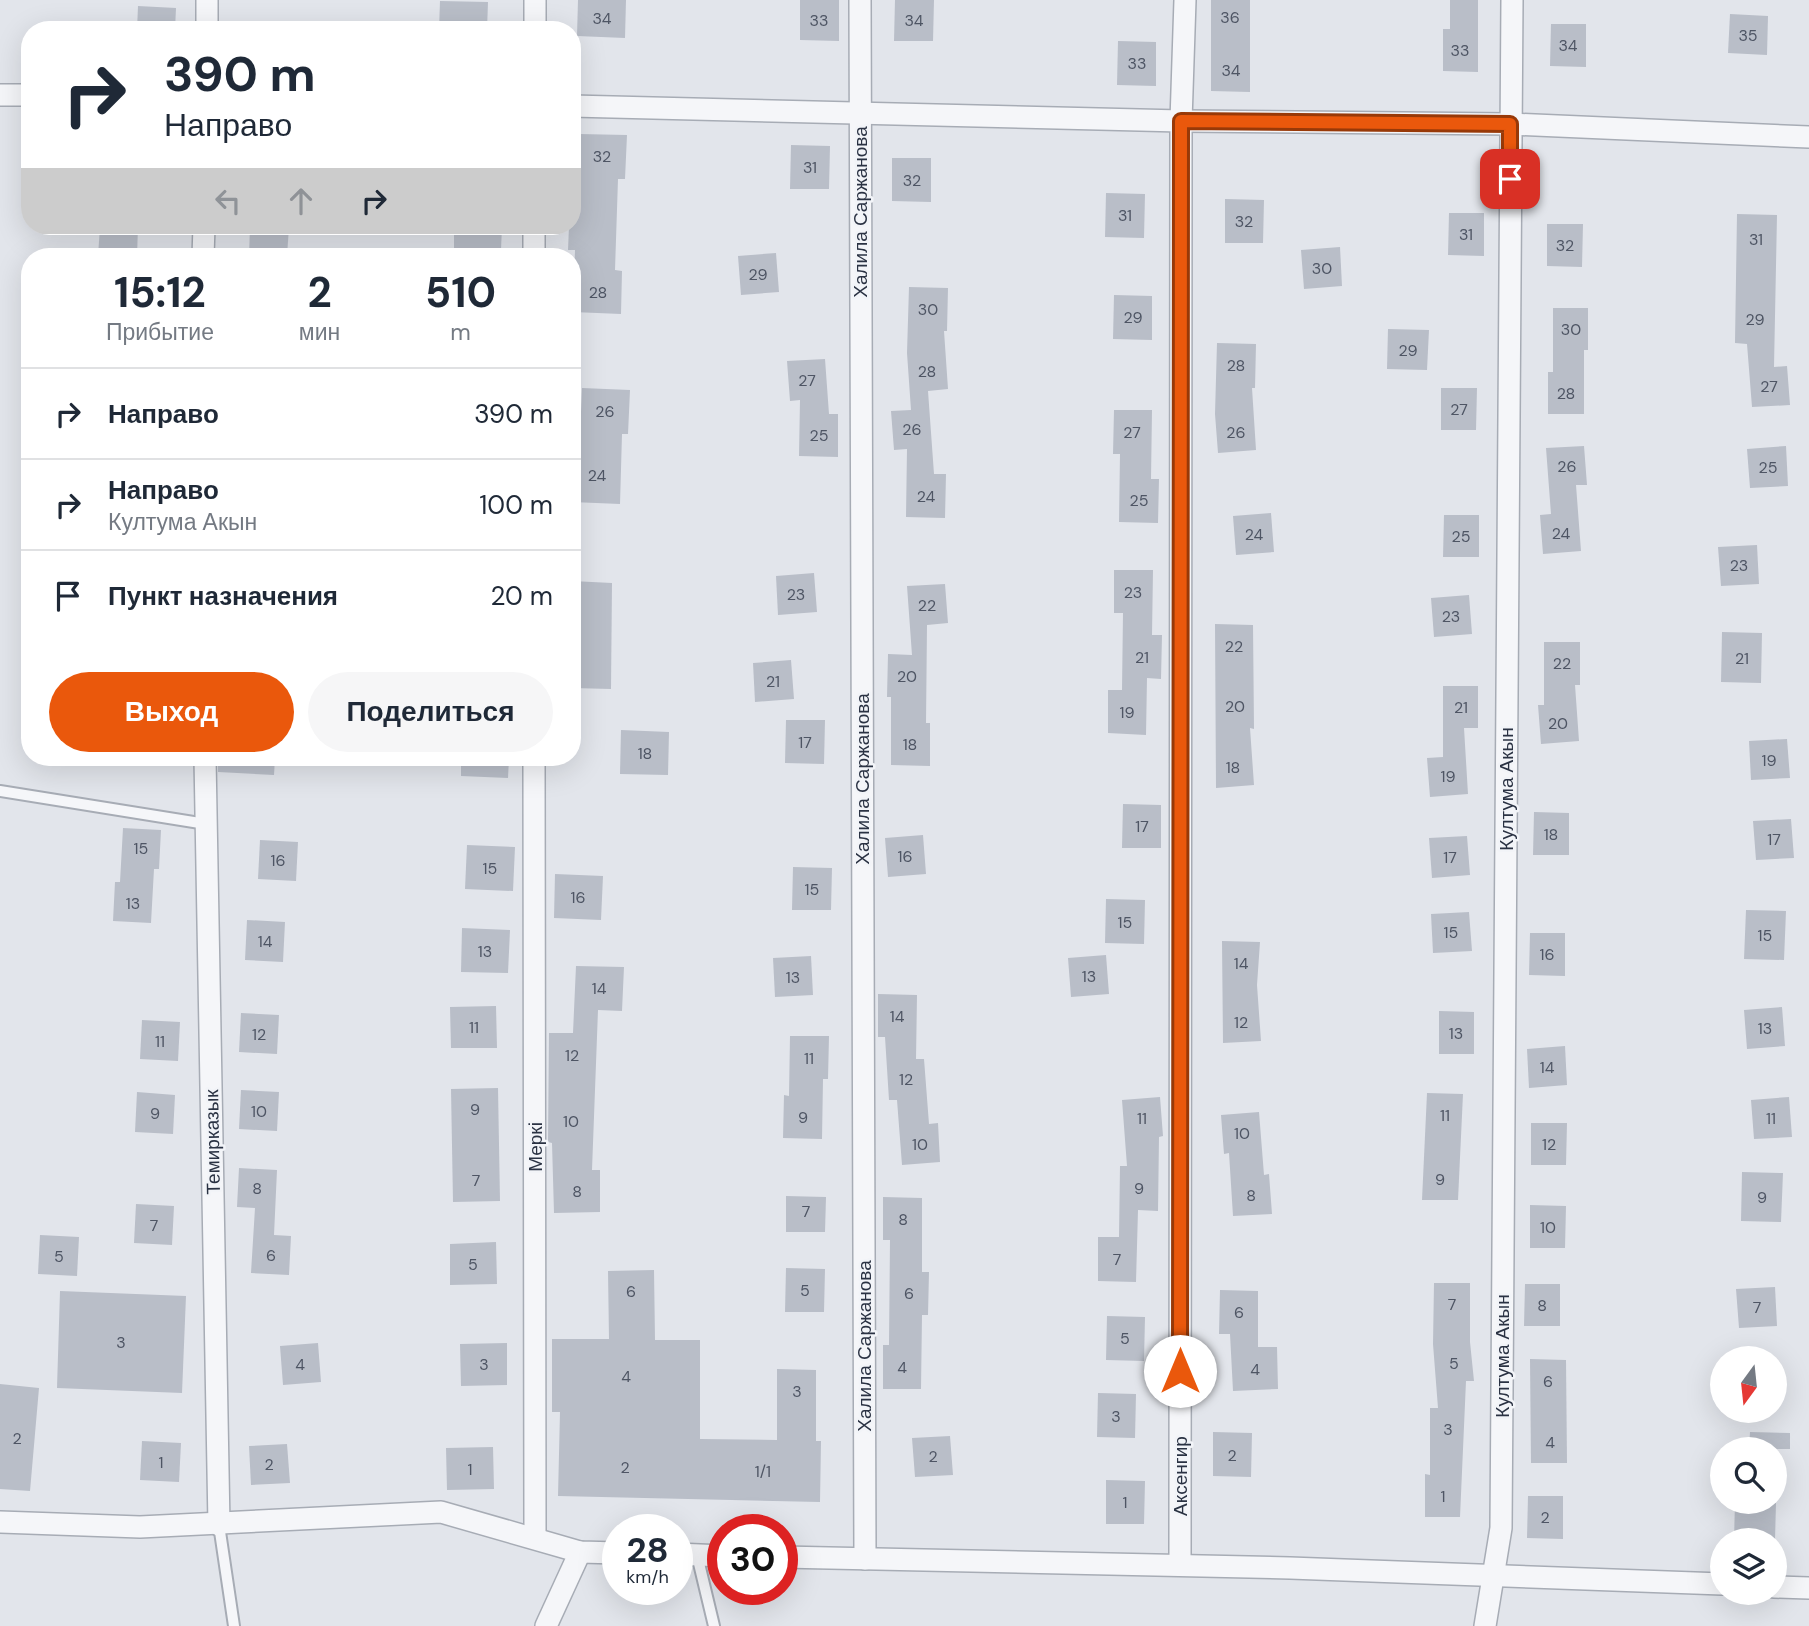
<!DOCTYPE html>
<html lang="ru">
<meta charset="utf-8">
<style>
:root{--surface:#fff;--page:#f6f6f7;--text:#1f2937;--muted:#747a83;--line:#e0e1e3;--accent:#ea580c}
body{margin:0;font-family:"DM Sans",sans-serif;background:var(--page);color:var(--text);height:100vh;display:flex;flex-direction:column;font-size:26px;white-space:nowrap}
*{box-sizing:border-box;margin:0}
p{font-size:23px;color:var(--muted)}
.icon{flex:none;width:38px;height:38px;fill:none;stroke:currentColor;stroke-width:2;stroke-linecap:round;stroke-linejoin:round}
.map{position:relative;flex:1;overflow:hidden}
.drawer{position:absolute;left:21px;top:248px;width:560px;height:518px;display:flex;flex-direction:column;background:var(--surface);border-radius:28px;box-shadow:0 7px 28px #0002}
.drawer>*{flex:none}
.top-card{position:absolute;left:21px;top:21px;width:560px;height:214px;border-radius:28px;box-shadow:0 7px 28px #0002;background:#fff;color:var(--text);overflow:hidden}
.needle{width:46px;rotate:195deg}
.tools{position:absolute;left:1710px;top:1346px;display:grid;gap:14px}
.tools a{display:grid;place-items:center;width:77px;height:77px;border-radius:50%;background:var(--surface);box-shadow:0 7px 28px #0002;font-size:35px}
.speed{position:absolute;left:602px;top:1514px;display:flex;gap:14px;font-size:35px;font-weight:700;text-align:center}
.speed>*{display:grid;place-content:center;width:91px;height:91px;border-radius:50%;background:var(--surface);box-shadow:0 7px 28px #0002;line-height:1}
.speed small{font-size:18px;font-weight:400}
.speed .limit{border:10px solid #d22;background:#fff;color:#111}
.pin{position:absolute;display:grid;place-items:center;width:60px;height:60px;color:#fff;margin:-30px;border-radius:14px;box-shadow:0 4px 10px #0006}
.me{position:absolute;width:77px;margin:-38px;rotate:0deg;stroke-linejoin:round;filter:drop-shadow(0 0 5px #0008)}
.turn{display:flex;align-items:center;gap:24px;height:147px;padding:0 28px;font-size:32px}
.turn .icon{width:91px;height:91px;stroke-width:2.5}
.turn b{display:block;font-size:49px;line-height:60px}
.lanes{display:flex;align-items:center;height:66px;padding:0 28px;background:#0003;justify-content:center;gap:35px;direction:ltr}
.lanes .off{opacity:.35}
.eta{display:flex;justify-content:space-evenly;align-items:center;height:119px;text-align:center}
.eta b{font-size:42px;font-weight:700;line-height:49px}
.action{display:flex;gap:14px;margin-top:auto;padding:14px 28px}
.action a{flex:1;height:80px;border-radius:42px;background:var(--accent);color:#fff;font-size:28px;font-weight:700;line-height:80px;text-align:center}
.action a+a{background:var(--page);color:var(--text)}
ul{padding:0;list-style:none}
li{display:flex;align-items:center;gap:21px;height:91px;padding:0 28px;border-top:2px solid var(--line)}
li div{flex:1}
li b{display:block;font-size:26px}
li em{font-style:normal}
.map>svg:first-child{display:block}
.building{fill:#b9bec8}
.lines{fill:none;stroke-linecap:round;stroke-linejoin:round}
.service-casing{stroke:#a7acb5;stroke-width:14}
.minor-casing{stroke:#a7acb5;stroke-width:24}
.service{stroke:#f5f6f9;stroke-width:10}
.minor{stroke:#f5f6f9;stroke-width:21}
.route-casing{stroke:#983908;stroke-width:18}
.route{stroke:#ea580c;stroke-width:12}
.labels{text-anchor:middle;stroke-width:5;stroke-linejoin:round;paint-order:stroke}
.number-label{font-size:16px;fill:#4e5564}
.street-label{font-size:19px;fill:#2a3243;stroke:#f2f4f8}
</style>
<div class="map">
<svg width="1809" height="1626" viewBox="0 0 1809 1626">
<rect width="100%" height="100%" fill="#e2e5eb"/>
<g class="building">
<path d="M578,0H626L625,38L577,36Z"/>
<path d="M800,0H839V41L800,40Z"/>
<path d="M895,0H934L933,41H894Z"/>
<path d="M1211,0H1250V92L1211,91Z"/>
<path d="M1450,0H1478V72L1443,71V29H1450Z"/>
<path d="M440,1L488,2L487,30H439Z"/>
<path d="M138,6L176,8L175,30H137Z"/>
<path d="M1730,14L1768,16L1767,55L1728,53Z"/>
<path d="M1551,24H1586V67L1550,66Z"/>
<path d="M1118,41L1156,42V86L1117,85Z"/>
<path d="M579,134L627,135L625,179H618L615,270L622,271L621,314L573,312L575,250H568L569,226H572V207H576Z"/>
<path d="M791,145L830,146L829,189H790Z"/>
<path d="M892,158H931V202L892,201Z"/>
<path d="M1106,193L1145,194L1144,238L1105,237Z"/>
<path d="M1225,199L1264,200L1263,243H1225Z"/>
<path d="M1449,213H1484V256L1448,255Z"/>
<path d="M1737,214L1777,215L1774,367L1787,366L1790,405L1752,407L1747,344L1735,343Z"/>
<path d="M1547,224H1583L1582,267L1547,266Z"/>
<path d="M100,226H138L137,257H98Z"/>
<path d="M250,226H289L287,257H249Z"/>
<path d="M454,226H502L501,250L454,248Z"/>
<path d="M1340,247L1342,286L1304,289L1301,250Z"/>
<path d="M776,253L779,292L741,295L738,256Z"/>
<path d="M909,287L948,288L947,331H944L948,389L928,391L934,474H946L945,518L906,517L907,449L894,450L891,411L911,410L907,353Z"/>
<path d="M1114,295L1152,296V340L1113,339Z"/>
<path d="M1553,308H1588V350H1584V414H1548V372H1553Z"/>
<path d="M1388,329L1429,330L1427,370L1387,369Z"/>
<path d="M1217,343L1256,344L1255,388H1252L1256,450L1218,453L1215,414Z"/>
<path d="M825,359L829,414H838V457L799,456L800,400L790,401L787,361Z"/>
<path d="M582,388L630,390L628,434H622L620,504L572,502L573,458L579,459Z"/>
<path d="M1441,388H1477L1476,430H1441Z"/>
<path d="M1114,410H1152L1151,479H1159L1158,523L1119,522L1120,454H1113Z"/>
<path d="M1584,446L1587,485H1576L1581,551L1543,554L1540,515L1551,514L1546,448Z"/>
<path d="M1786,446L1788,486L1750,488L1747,449Z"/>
<path d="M1271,513L1274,552L1236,555L1233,516Z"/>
<path d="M1444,515H1479V557H1443Z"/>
<path d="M1757,545L1759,584L1721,586L1718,547Z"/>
<path d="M1114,570H1153L1152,635H1162L1161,679L1147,678L1146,735L1108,733V690H1122L1123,613H1114Z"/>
<path d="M814,573L817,612L778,615L776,576Z"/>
<path d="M572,581L612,583L611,689L572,688Z"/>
<path d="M945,584L948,623L927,625L926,723H930V766L891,765V697H887L888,654L912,655L907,586Z"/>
<path d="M1469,595L1472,634L1434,637L1431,598Z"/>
<path d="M1215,624L1253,625L1254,729L1250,728L1254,785L1216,788Z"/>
<path d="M1722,632L1762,633L1761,683L1721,682Z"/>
<path d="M1544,642H1580V685H1575L1579,741L1541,744L1538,705H1544Z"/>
<path d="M791,660L794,699L755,702L753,663Z"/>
<path d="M1443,686H1478V728H1464L1468,794L1430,797L1427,758L1443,757Z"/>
<path d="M786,720H825L824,764L785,763Z"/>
<path d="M621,730L669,732L668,775L620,774Z"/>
<path d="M1787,739L1790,778L1751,780L1749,741Z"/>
<path d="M218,758H275L274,775L218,772Z"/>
<path d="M461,758H509L508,778L461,776Z"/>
<path d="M1123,804L1161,805V848H1122Z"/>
<path d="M1534,812L1569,813V855H1533Z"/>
<path d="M1791,819L1794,858L1756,860L1753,821Z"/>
<path d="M123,828L161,830L159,869H154L151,923L113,921L115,882H120Z"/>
<path d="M923,835L926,874L888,877L885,838Z"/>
<path d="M1467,836L1470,875L1432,878L1429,838Z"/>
<path d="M260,840L298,842L296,881L258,879Z"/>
<path d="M467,845L515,847L513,891L465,889Z"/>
<path d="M793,867L832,868L831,910H792Z"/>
<path d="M555,874L603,876L601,920L554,918Z"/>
<path d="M1106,899L1145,900L1144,944L1105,943Z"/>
<path d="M1746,910L1786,911L1784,960L1744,959Z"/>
<path d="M1469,912L1472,951L1433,953L1431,914Z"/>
<path d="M247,920L285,922L283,962L245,960Z"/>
<path d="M462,928L510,930L508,973L461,972Z"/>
<path d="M1530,933H1565V976L1529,975Z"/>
<path d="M1222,941L1260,942L1257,985L1261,1041L1223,1043Z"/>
<path d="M1106,955L1109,994L1071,997L1068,958Z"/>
<path d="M811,956L813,995L775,997L773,958Z"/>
<path d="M576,966L624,967L622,1011L598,1010L592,1170H600V1212L554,1213L552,1143L548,1142L549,1033H573Z"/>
<path d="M878,994L917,995L916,1059H924L929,1124L938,1123L940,1162L902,1165L897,1100H889L885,1037H878Z"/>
<path d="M496,1006L497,1048H451L450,1007Z"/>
<path d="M1782,1007L1785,1046L1747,1049L1744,1010Z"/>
<path d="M1439,1011L1474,1012V1054H1439Z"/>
<path d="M241,1013L279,1015L277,1054L239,1052Z"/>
<path d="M142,1020L180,1022L178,1061L140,1059Z"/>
<path d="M790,1036H829L828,1079H823L822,1139L783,1138L784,1095L789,1096Z"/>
<path d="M1565,1046L1567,1085L1529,1088L1527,1049Z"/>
<path d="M498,1088L500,1201L453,1202L451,1089Z"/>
<path d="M241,1090L279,1092L277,1131L239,1129Z"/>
<path d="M137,1092L175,1095L173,1134L135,1132Z"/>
<path d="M1427,1093L1463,1094L1458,1200H1422Z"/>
<path d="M1160,1097L1163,1136L1159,1137L1158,1211L1138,1210L1136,1282L1098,1281V1237H1119L1120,1166H1127L1122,1100Z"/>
<path d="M1789,1097L1792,1137L1754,1139L1751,1100Z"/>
<path d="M1259,1112L1264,1175L1269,1174L1272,1214L1233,1216L1229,1153L1224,1154L1221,1115Z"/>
<path d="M1531,1123H1567L1566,1165H1531Z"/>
<path d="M239,1168L277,1170L274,1235L291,1236L289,1275L251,1273L255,1208L237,1207Z"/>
<path d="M1742,1172L1783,1173L1781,1222L1741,1221Z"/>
<path d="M786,1196L826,1197L825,1232H786Z"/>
<path d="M883,1197L922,1198V1272H929L928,1315H922L921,1389H883V1345H889L890,1240H883Z"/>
<path d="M136,1204L174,1206L172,1245L134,1243Z"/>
<path d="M1530,1205L1566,1206L1565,1248H1530Z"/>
<path d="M40,1235L79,1237L77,1276L38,1274Z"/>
<path d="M496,1242L497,1284L450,1285V1244Z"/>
<path d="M786,1268L825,1269L824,1312H785Z"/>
<path d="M654,1270L655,1340H700V1439L777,1440V1369L816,1370V1441H821L820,1502L558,1496L560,1412H552V1339H609L608,1271Z"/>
<path d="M1434,1283H1470V1342L1474,1381H1466L1460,1517H1425V1474L1430,1475V1408H1438L1433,1344Z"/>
<path d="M1525,1284H1560V1326H1524Z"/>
<path d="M1775,1287L1777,1326L1739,1328L1736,1289Z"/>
<path d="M1220,1290L1258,1291V1347H1277L1278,1389L1233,1391L1230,1334H1219Z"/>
<path d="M60,1291L186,1296L182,1393L57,1388Z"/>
<path d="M1107,1316L1145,1317L1144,1361L1106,1360Z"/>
<path d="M318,1343L321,1382L283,1385L280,1346Z"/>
<path d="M507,1343V1385L461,1386L460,1344Z"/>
<path d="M1530,1359L1566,1360L1567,1463H1531Z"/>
<path d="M0,1384L39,1388L30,1491L0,1489Z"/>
<path d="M1098,1393L1136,1394L1135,1438L1097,1437Z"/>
<path d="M1213,1432L1252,1433L1251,1477L1213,1476Z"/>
<path d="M1750,1432L1790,1433V1449H1749Z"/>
<path d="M950,1436L953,1475L915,1477L912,1438Z"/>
<path d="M142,1441L181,1443L179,1482L140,1480Z"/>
<path d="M287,1444L290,1483L251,1485L249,1446Z"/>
<path d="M493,1447L494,1489L447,1490L446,1448Z"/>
<path d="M1106,1480L1145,1481L1144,1524H1106Z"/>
<path d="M1528,1496H1563V1539L1527,1538Z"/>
<path d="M1735,1502L1776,1503L1775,1540H1734Z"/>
</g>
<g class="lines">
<g class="service-casing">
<g id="service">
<path d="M0,791L206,824"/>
<path d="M219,1525L234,1626"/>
<path d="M697,1555L714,1626"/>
</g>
</g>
<g class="minor-casing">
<g id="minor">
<path d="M207,0V30"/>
<path d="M860,0L865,1559"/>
<path d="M535,30V0"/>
<path d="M0,95H30"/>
<path d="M572,106L1181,121L1510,124L1809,137"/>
<path d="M534,226V257"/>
<path d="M203,257L204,226"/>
<path d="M205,758L219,1525"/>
<path d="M534,758L535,1537"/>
<path d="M0,1522L140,1527L441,1512L580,1552L618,1553"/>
<path d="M677,1554L723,1556"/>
<path d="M782,1557L1290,1568L1722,1584"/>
<path d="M1180,1565L1181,121L1185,0"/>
<path d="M1774,1587L1809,1588"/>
<path d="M546,1626L580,1552"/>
<path d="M1485,1626L1501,1528L1512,0"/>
</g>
</g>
<use href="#service" class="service"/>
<use href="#minor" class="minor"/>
</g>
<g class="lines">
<g class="route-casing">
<path id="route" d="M1180,1371L1181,121L1510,124V179"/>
</g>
<use href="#route" class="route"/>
</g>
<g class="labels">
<g class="number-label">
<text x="1230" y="23">36</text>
<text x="602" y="24">34</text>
<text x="819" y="26">33</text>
<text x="914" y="26">34</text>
<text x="1748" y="41">35</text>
<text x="1568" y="51">34</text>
<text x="1460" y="56">33</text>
<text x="1137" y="69">33</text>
<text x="1231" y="76">34</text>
<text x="602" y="162">32</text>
<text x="810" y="173">31</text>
<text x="912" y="186">32</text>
<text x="1125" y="221">31</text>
<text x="1244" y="227">32</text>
<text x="1466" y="240">31</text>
<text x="1756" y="245">31</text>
<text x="1565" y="251">32</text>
<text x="1322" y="274">30</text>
<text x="758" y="280">29</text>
<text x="598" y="298">28</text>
<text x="928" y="315">30</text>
<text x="1133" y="323">29</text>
<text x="1755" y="325">29</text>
<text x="1571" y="335">30</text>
<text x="1408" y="356">29</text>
<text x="1236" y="371">28</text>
<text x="927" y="377">28</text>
<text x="807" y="386">27</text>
<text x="1769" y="392">27</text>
<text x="1566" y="399">28</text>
<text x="1459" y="415">27</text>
<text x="605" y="417">26</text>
<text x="912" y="435">26</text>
<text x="1132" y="438">27</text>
<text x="1236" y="438">26</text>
<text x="819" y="441">25</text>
<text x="1567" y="472">26</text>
<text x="1768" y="473">25</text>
<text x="597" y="481">24</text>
<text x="926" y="502">24</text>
<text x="1139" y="506">25</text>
<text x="1561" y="539">24</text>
<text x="1254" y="540">24</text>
<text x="1461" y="542">25</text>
<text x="1739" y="571">23</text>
<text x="1133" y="598">23</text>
<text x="796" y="600">23</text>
<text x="927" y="611">22</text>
<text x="1451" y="622">23</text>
<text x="1234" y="652">22</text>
<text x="1142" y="663">21</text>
<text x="1742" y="664">21</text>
<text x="1562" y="669">22</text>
<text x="907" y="682">20</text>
<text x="773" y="687">21</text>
<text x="1235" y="712">20</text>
<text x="1461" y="713">21</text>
<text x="1127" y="718">19</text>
<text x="1558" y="729">20</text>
<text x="805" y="748">17</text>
<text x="910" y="750">18</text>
<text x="645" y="759">18</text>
<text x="1769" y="766">19</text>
<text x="1233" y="773">18</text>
<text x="1448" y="782">19</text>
<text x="1142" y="832">17</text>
<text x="1551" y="840">18</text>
<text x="1774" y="845">17</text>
<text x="141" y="854">15</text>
<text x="905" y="862">16</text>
<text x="1450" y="863">17</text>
<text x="278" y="866">16</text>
<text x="490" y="874">15</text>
<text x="812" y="895">15</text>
<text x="578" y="903">16</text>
<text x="133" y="909">13</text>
<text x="1125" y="928">15</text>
<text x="1451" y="938">15</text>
<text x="1765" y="941">15</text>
<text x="265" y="947">14</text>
<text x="485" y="957">13</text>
<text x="1547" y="960">16</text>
<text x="1241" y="969">14</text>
<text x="1089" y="982">13</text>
<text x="793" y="983">13</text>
<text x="599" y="994">14</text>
<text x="897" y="1022">14</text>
<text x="1241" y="1028">12</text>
<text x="474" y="1033">11</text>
<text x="1765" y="1034">13</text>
<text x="1456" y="1039">13</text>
<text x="259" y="1040">12</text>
<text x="160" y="1047">11</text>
<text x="572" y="1061">12</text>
<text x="809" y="1064">11</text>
<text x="1547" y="1073">14</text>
<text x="906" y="1085">12</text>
<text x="475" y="1115">9</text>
<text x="259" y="1117">10</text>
<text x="155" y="1119">9</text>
<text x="1445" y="1121">11</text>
<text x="803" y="1123">9</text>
<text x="1142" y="1124">11</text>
<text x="1771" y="1124">11</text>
<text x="571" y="1127">10</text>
<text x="1242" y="1139">10</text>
<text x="920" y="1150">10</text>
<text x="1549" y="1150">12</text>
<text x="1440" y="1185">9</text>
<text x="476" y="1186">7</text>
<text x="257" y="1194">8</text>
<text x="1139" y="1194">9</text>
<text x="577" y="1197">8</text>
<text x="1251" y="1201">8</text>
<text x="1762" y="1203">9</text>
<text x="806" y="1217">7</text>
<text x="903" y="1225">8</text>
<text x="154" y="1231">7</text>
<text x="1548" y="1233">10</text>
<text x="271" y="1261">6</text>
<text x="59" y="1262">5</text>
<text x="1117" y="1265">7</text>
<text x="473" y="1270">5</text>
<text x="805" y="1296">5</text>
<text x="631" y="1297">6</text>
<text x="909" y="1299">6</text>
<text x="1452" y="1310">7</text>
<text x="1542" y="1311">8</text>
<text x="1757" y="1313">7</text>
<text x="1239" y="1318">6</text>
<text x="1125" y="1344">5</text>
<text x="121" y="1348">3</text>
<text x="1454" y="1369">5</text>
<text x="300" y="1370">4</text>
<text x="484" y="1370">3</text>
<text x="902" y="1373">4</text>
<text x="1255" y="1375">4</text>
<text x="626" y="1382">4</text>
<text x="1548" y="1387">6</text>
<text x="797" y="1397">3</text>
<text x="1116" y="1422">3</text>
<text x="1448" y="1435">3</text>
<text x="17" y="1444">2</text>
<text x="1550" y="1448">4</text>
<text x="1232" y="1461">2</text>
<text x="933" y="1462">2</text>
<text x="161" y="1468">1</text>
<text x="269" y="1470">2</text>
<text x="625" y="1473">2</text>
<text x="470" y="1475">1</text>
<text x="763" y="1477">1/1</text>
<text x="1443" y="1502">1</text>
<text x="1125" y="1508">1</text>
<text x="1545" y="1523">2</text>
</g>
<g class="street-label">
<text transform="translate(860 212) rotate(-90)" y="7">Халила Саржанова</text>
<text transform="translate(862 779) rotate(-90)" y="7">Халила Саржанова</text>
<text transform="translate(1506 789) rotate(-90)" y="7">Култума Акын</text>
<text transform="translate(212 1142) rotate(-91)" y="7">Темирказык</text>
<text transform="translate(535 1147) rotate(-90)" y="7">Меркі</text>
<text transform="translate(864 1346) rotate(-90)" y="7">Халила Саржанова</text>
<text transform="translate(1502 1356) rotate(-90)" y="7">Култума Акын</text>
<text transform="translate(1180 1476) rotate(-90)" y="7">Аксенгир</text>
</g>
</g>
</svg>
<div class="tools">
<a><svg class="needle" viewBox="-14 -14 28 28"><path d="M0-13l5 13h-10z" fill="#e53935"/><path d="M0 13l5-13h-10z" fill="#747a83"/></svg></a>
<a><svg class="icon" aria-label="search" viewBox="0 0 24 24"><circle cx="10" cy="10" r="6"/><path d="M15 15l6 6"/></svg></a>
<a><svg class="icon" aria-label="layers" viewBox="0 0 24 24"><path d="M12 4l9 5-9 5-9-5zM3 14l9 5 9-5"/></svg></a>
</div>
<div class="speed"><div>28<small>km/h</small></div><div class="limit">30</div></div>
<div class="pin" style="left:1510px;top:179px;background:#d93025"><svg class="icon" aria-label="arrive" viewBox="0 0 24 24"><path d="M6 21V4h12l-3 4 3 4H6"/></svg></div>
<svg class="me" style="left:1180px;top:1371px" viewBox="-20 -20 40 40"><circle r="19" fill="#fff"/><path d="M0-13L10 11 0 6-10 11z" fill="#ea580c"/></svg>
<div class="top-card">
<div class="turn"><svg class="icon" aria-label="right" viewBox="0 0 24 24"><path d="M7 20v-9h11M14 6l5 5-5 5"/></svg><div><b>390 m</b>Направо</div></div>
<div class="lanes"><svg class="icon off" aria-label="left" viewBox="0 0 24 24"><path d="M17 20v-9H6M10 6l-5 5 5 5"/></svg><svg class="icon off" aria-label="ahead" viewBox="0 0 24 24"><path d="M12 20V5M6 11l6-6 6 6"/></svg><svg class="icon" aria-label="right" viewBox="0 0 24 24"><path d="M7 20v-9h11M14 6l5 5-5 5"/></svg></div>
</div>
<section class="drawer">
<div class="eta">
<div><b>15:12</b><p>Прибытие</p></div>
<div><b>2</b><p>мин</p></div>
<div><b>510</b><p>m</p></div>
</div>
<ul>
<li><svg class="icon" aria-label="right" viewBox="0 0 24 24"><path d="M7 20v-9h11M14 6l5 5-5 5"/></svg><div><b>Направо</b></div><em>390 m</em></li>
<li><svg class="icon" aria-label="right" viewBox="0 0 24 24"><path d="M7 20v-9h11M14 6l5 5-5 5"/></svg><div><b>Направо</b><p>Култума Акын</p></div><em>100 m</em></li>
<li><svg class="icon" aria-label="arrive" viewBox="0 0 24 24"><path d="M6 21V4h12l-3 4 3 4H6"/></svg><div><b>Пункт назначения</b></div><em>20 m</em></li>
</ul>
<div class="action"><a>Выход</a><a>Поделиться</a></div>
</section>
</div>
